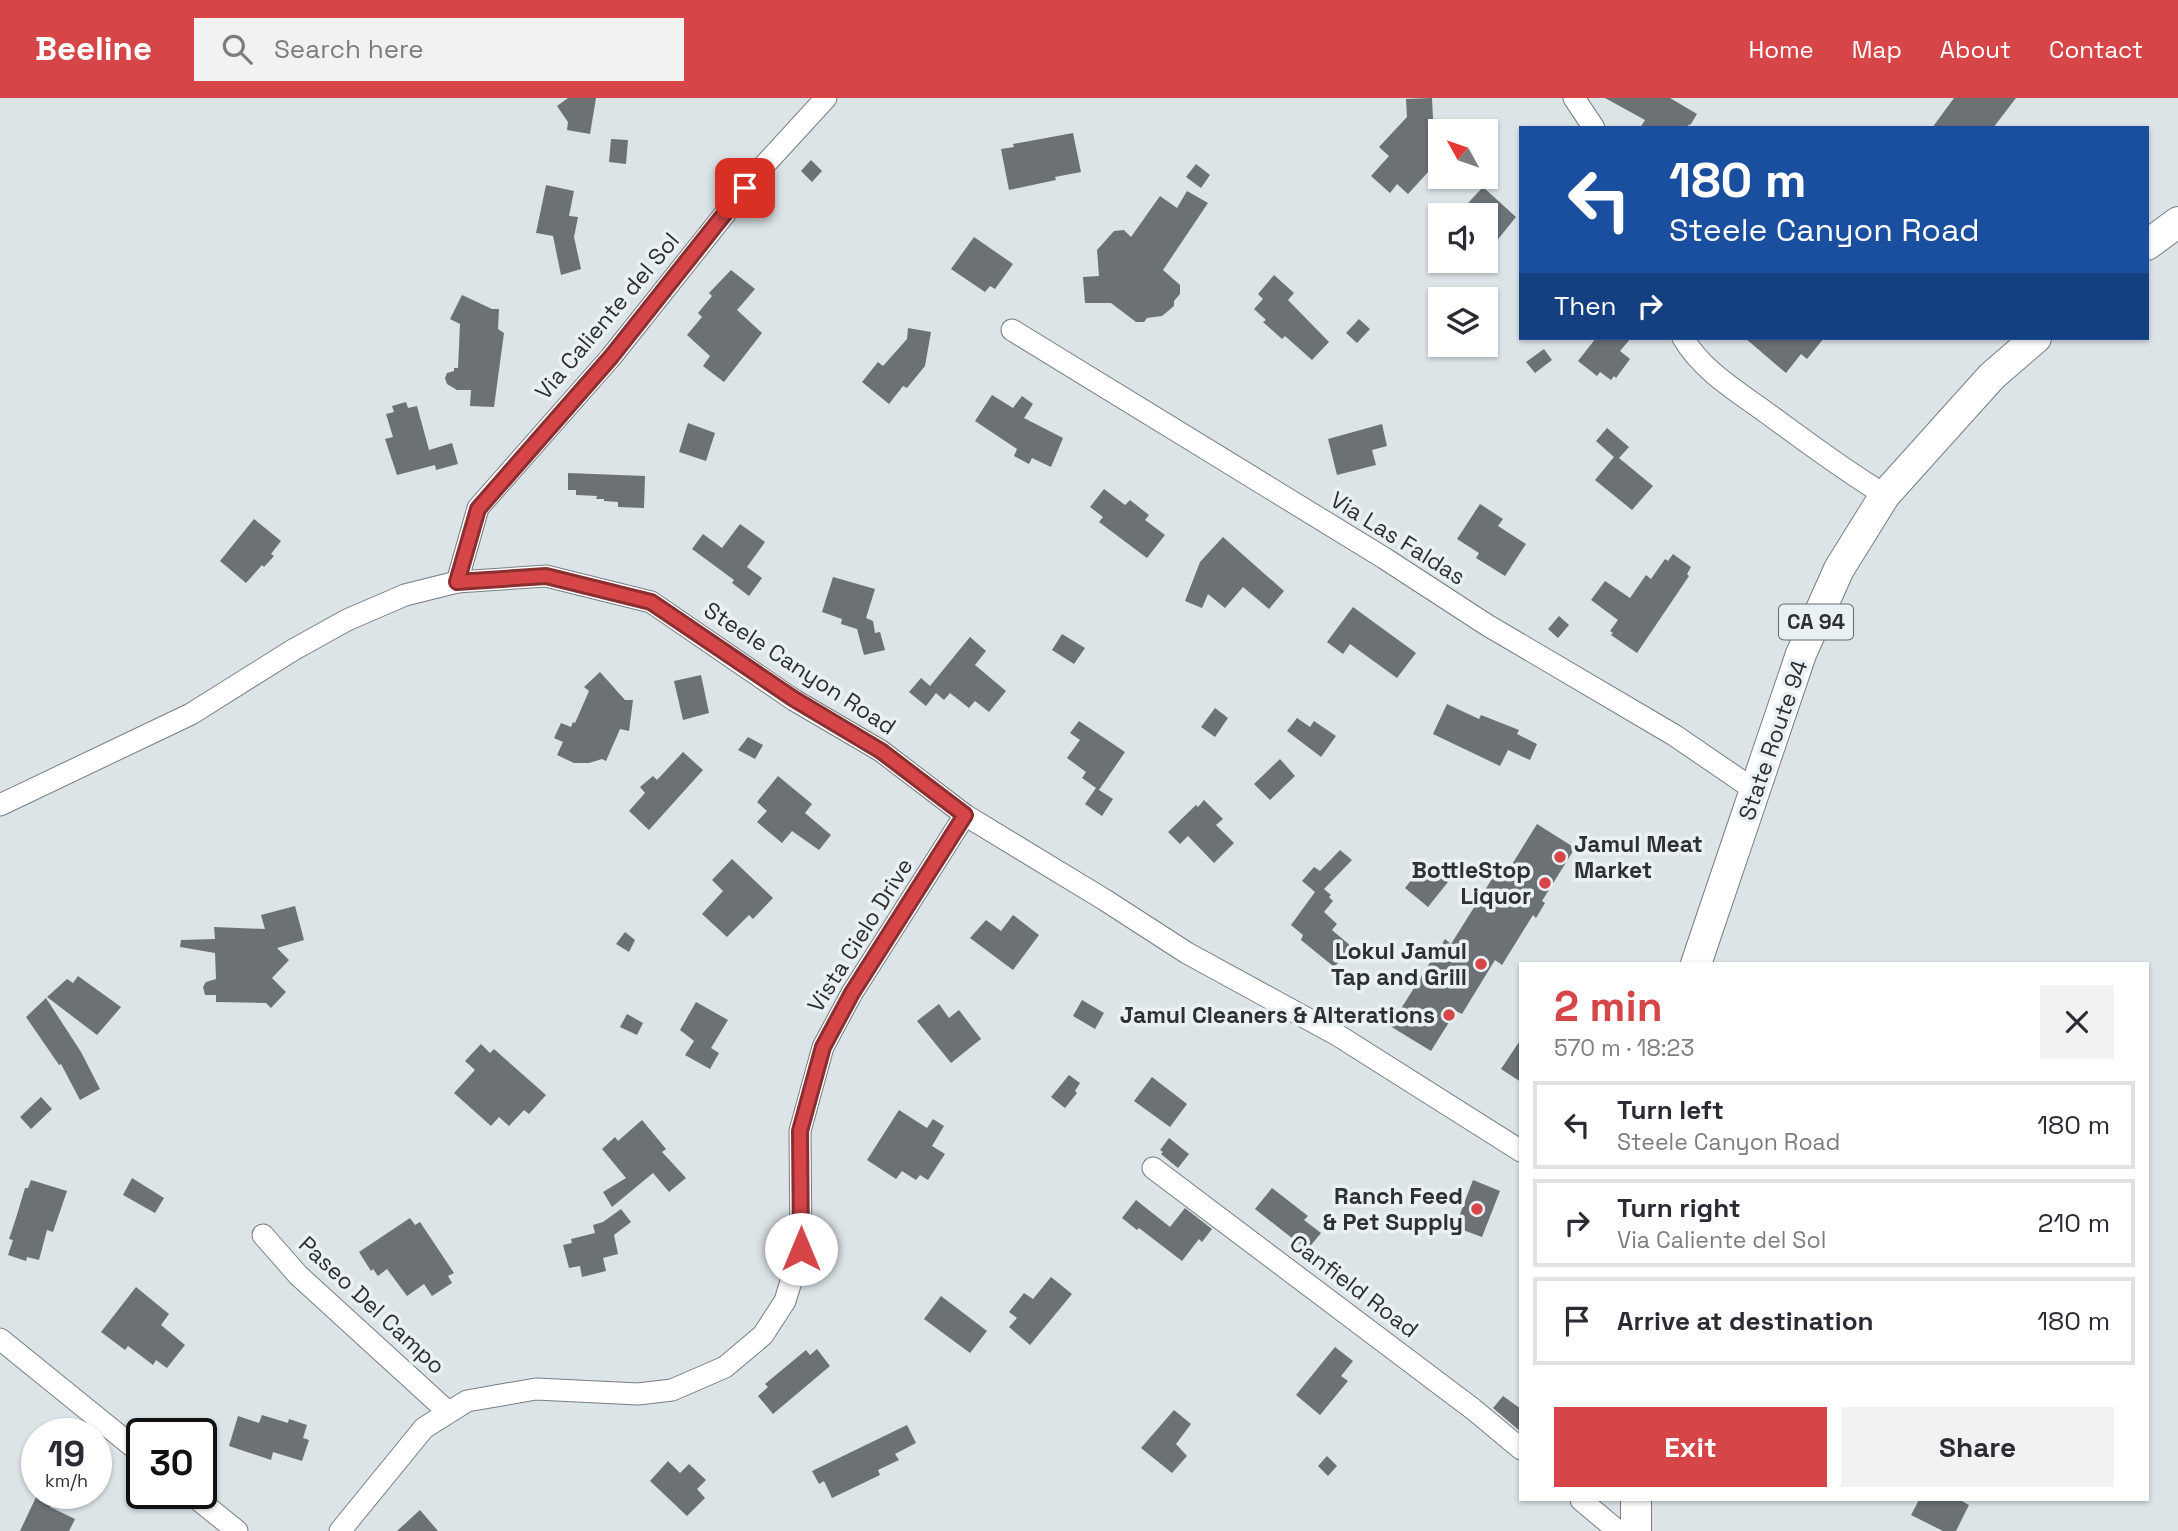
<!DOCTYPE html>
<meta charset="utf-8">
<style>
:root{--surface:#fff;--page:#f2f2f3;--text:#2b2b33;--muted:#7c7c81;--line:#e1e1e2;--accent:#d64649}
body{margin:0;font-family:"Space Grotesk",sans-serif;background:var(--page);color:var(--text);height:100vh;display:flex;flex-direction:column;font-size:26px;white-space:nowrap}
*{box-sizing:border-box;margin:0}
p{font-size:23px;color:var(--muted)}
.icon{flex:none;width:38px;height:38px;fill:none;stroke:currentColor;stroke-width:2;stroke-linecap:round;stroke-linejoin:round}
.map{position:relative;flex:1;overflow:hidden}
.sheet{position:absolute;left:1519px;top:864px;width:630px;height:539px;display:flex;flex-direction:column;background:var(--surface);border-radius:0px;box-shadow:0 2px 5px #0004}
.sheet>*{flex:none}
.top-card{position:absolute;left:1519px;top:28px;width:630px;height:214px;border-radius:0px;box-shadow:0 2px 5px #0004;background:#1a4fa0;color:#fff;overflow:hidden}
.needle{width:46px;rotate:310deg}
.buttons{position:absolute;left:1428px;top:21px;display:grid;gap:14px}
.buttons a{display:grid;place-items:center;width:70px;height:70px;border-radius:0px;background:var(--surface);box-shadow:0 2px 5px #0004;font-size:35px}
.speed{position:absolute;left:21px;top:1320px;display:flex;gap:14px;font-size:35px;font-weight:700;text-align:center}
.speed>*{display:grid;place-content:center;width:91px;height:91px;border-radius:50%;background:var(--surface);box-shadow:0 2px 5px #0004;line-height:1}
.speed small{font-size:18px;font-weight:400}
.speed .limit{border:4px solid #111;border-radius:10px;background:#fff;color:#111}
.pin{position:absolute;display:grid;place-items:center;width:60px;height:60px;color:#fff;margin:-30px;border-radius:14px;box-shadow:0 4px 10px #0006}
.me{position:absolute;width:77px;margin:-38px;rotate:0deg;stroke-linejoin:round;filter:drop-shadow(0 0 5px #0008)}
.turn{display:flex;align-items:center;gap:24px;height:147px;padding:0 35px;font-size:32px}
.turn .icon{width:91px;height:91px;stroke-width:2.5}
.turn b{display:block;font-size:49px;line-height:60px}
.then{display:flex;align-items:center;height:66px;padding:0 35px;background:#0003;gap:14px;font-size:26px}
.round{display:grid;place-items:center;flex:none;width:74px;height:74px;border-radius:0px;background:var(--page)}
.overview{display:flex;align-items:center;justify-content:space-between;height:119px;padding:0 35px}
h1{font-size:42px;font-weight:700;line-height:52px;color:var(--accent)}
.button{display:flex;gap:14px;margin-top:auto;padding:14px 35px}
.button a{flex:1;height:80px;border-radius:0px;background:var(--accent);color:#fff;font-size:28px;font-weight:700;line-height:80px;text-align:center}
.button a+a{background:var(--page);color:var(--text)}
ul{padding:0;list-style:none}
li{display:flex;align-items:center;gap:21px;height:88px;margin:0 14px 10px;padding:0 21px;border:4px solid var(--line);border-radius:0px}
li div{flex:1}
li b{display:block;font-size:26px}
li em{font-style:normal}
header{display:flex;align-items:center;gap:42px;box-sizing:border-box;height:98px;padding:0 35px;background:var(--accent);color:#fff}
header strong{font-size:33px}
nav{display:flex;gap:38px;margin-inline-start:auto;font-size:24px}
.search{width:490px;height:63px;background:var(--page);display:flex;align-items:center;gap:18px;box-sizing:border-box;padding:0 24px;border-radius:0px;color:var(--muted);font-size:26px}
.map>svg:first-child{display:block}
.building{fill:#6b7175}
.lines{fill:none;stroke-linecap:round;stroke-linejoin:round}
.minor-casing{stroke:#777d80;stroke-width:23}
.highway-casing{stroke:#777d80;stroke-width:32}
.minor{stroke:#fff;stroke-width:21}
.highway{stroke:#fff;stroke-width:30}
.route-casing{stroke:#8b2e2f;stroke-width:18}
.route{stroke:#d64649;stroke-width:12}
.poi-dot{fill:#d64649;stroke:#eaf1f5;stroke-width:2.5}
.labels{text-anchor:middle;stroke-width:7;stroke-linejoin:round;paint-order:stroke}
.shield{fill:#eaf1f5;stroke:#666a6c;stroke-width:2}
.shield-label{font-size:21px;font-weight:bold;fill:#2e3032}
.street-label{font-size:23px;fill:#2e3032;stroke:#eaf1f5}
.poi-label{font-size:23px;font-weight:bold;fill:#2e3032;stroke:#eaf1f5;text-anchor:end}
</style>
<header>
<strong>Beeline</strong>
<div class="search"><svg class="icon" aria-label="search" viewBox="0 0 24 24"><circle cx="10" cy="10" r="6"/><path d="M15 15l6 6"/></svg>Search here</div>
<nav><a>Home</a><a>Map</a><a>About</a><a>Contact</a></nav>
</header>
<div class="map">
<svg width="2178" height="1433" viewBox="0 0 2178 1433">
<rect width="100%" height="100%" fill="#dde4e8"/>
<g class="building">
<path d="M568,0H596L590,36L567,32L568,24L557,8Z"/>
<path d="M1432,0L1434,41L1440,33V61L1408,96L1397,86L1390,95L1371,78L1389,58L1379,49L1407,19L1406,1Z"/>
<path d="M1605,0H1670L1697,16L1691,26L1683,30H1640L1645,22Z"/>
<path d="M1954,0H2016L1993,30H1932Z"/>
<path d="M1073,35L1081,74L1055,79L1056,82L1009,92L1001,51L1014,49L1013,46Z"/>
<path d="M611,41L628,42L626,66L609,64Z"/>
<path d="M811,62L822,73L812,84L801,73Z"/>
<path d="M1196,66L1210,77L1201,90L1186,79Z"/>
<path d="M546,87L574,93L569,118L578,119L574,139L581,171L561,177L553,138L536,135Z"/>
<path d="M1483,89L1516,119L1486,156V117L1468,105Z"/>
<path d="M1187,93L1208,105L1163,172L1180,187V196L1174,203V208L1162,218L1147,220L1144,224H1136L1111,205H1085L1083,179L1099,178L1097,152L1114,133L1124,132L1131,139L1160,98L1177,110Z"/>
<path d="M974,139L1013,166L995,191L990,188L985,194L951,171Z"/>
<path d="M731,172L755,191L737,212L762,235L724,284L703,268L710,258L687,237L702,219L698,215L712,198L709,195Z"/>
<path d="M1274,177L1294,195L1288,202L1329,244L1312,262L1285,238L1282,241L1263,224L1266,222L1254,211L1263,201L1258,196Z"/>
<path d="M462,197L492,211H499L498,231L504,235L494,309L470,308L471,292H457L447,286L445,280L447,275L454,273V270H458L460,226L450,221Z"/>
<path d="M1359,221L1370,231L1357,245L1346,235Z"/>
<path d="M908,230L931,234L925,268L907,290L903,288L889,306L862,284L878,264L883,268L907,241Z"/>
<path d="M1596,240H1631L1620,253L1630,261L1616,280L1614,278L1611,282L1600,274L1597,278L1578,263Z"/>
<path d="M1745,240H1824L1807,261L1801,256L1786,275Z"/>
<path d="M1544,251L1552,262L1535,275L1526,264Z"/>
<path d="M992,297L1013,310L1022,298L1033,306L1024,320L1063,340L1051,369L1032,360L1029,366L1014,358L1017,351L975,323Z"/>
<path d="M406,304L408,310L417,308L429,352L452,345L458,366L436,372L435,367L397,377L385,341L393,339L386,316L394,314L392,308Z"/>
<path d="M688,325L715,335L706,363L679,354Z"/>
<path d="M1382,326L1387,348L1372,352L1376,367L1337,377L1328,341Z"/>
<path d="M1607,330L1629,349L1619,360L1653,388L1632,412L1595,382L1614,359L1596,343Z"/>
<path d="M568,375L645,378L644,410L618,409V404L604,403V401H596L597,398L576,397V392H568Z"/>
<path d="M1104,391L1125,407L1130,402L1149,417L1145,422L1165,437L1147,460L1099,424L1103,419L1090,409Z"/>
<path d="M1480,406L1503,421L1498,428L1526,446L1505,478L1476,460L1479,455L1457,441Z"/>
<path d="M254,421L281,443L271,456L274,458L264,469L262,467L246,485L220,463Z"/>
<path d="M740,426L765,444L747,469L762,480L749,498L732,485L734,482L692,451L703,436L722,450Z"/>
<path d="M1223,439L1284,493L1269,511L1243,489L1225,510L1208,496L1202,510L1185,503L1200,464Z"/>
<path d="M1673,456L1691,469L1687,476L1689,478L1637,555L1611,537L1613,535L1610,533L1618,522L1591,502L1605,483L1630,500L1646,477L1651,481L1665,461L1668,463Z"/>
<path d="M833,479L875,491L866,520L873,523L875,535L880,534L885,552L864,557L857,531L841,526L842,521L822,514Z"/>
<path d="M1353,509L1416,555L1397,580L1350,546L1343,556L1327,544Z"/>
<path d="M1559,518L1569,527L1558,540L1548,531Z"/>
<path d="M1062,536L1085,550L1074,566L1052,552Z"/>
<path d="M970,539L986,553L975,567L1006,593L989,614L975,603L969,610L950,595L944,602L936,595L926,608L909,594L921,580L930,588Z"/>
<path d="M600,574L625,602H633L629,633L620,631L606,663L602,661L589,665H574L557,657L563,644L554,640L561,625L571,629L573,624L575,625L589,593L584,589Z"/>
<path d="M701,577L709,615L683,622L674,583Z"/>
<path d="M1447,606L1479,621L1481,617L1519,632L1517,636L1537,646L1530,662L1508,652L1500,668L1433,636Z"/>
<path d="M1215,610L1228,620L1215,639L1201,629Z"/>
<path d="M1297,620L1310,629L1314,623L1336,638L1321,659L1287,633Z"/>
<path d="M1079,623L1125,654L1099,692L1113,701L1102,718L1085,706L1096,690L1082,680L1086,674L1067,660L1080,642L1070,635Z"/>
<path d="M748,639L763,647L755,661L738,652Z"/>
<path d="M683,654L703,672L649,732L629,713L645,695L640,689L653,678L657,682Z"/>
<path d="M1280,661L1295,678L1270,702L1254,686Z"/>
<path d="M778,678L812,706L805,715L831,737L819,752L792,733L782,745L757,724L767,713L757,704Z"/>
<path d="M1204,702L1223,721L1216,727L1234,745L1214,765L1188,738L1180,746L1168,734L1196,707L1198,709Z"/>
<path d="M1537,726L1575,750L1542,803L1545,805L1536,820L1533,817L1502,867L1495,862L1462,916L1456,913L1431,953L1390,928L1445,841L1451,846L1495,776L1503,781Z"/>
<path d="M1340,752L1352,762L1324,791L1331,797L1329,799L1333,803L1324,814L1337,826L1332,832L1352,849L1336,867L1333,868L1301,842L1303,837L1291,827L1315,794L1302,783L1314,769L1320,773Z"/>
<path d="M732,761L773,800L753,821L749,817L727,839L702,816L723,793L712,782Z"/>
<path d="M1424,766L1448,784L1428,809L1405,790Z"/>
<path d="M295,808L304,842L277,850L289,862L272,880L286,894L271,910L266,905L216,904V897H205L203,889L206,884L216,881L215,855L180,849L181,842L215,841L214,829L265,831L261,817Z"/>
<path d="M1013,817L1039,837L1013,872L970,840L986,822L1001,833Z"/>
<path d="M625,834L635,842L629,854L616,846Z"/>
<path d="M78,878L121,909L97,937L47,899L67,881L73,885Z"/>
<path d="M46,900L81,954L100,991L80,1002L61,966L59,967L26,919Z"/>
<path d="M1082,902L1104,915L1095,931L1073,918Z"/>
<path d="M696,904L728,922L711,950L719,955L710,971L685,957L694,943L680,932Z"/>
<path d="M939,906L949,920L959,912L981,941L951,965L917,923Z"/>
<path d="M627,916L643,925L637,937L620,929Z"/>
<path d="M1521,941V984L1501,971Z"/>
<path d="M481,946L490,955L494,951L546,997L529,1016L524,1012L509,1028L499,1019L491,1028L454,995L475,972L465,963Z"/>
<path d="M1069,977L1080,985L1075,993L1077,995L1065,1010L1051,999Z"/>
<path d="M1152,979L1187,1006L1170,1029L1134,1003Z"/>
<path d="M41,999L52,1011L31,1031L20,1019Z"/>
<path d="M899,1012L927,1030L933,1021L944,1028L932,1048L945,1056L928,1082L920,1077L916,1082L902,1073L896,1081L867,1062Z"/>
<path d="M642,1022L666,1051L662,1054L686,1080L669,1094L653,1075L612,1109L603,1094L626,1080L602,1051L615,1039L618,1043Z"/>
<path d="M1169,1040L1189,1056L1178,1070L1161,1056L1163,1054L1160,1052Z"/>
<path d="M132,1080L164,1100L155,1115L123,1097Z"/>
<path d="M31,1082L67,1093L53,1134L47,1132L39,1162L27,1159L26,1163L8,1157L13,1142L9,1141L16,1120L25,1090H28Z"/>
<path d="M1473,1082L1500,1093L1482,1139L1455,1129Z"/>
<path d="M1272,1090L1308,1118L1304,1122L1321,1135L1307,1152L1255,1111Z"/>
<path d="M1136,1102L1170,1129L1185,1110L1212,1131L1202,1144L1199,1141L1182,1163L1139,1130L1137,1132L1122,1120Z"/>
<path d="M621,1111L631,1124L614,1137L618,1156L603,1160L606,1173L582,1179L580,1168L569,1170L563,1147L572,1145L571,1141L595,1135L593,1127L603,1124Z"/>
<path d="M410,1120L415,1127L420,1124L454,1175L448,1178L452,1185L432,1198L424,1186L407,1198L387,1171L378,1178L373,1171L371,1173L359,1154Z"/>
<path d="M1051,1179L1072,1196L1030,1247L1009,1229L1017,1220L1009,1214L1024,1195L1033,1201Z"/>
<path d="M136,1189L169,1216L161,1227L185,1247L167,1270L156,1262L153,1267L128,1248L125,1252L101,1234Z"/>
<path d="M941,1198L987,1233L970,1255L924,1221Z"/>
<path d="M1335,1249L1353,1263L1341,1278L1348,1283L1320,1317L1296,1297Z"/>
<path d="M817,1251L830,1268L773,1316L758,1298L768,1289L765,1286L806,1252L810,1257Z"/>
<path d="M1503,1298L1521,1311V1334L1493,1310Z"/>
<path d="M1174,1312L1191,1326L1176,1346L1187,1358L1172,1375L1141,1350Z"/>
<path d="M262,1317L288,1325L289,1321L307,1327L303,1340L309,1342L302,1363L273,1354L271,1362L229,1348L238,1318L259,1325Z"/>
<path d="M907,1327L916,1345L895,1356L899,1362L878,1372L880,1377L832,1400L824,1383L819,1386L812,1373Z"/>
<path d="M1327,1358L1337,1368L1328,1378L1318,1368Z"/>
<path d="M668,1363L680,1375L689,1366L706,1382L697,1391L705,1400L687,1418L650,1383Z"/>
<path d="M38,1395H57L50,1409L75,1421L69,1433H20Z"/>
<path d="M1919,1402H1960L1969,1407L1956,1433H1943L1911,1417Z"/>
<path d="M420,1412L438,1433H397Z"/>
</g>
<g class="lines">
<g class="minor-casing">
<g id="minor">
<path d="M1574,0L1594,30"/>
<path d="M1012,232L1384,460L1487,527L1674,637L1756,693"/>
<path d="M1683,240C1703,274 1740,295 1771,318C1808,345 1845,373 1885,397"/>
<path d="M457,484L478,410L611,259L759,73L826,0"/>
<path d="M0,707L191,616L293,552L347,522L405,497L457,484L546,478L651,504L794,602L881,653L965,717L1105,802L1187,855L1339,938L1521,1053"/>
<path d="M1153,1070L1473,1311L1521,1351"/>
<path d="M263,1137L298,1177L447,1313"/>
<path d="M0,1241L142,1356"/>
<path d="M190,1395L237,1433"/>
<path d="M1581,1402L1618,1433"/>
<path d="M340,1433L424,1330L467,1303L536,1291L638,1296L672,1292L725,1269L763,1237L785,1203L801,1151L800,1033L823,949L852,895L965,717"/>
</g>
</g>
<g class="highway-casing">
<g id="highway">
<path d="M2147,147L2178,124"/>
<path d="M1696,866L1801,556L1839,471L1885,397L1992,278L2036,240"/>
<path d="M1636,1402V1433"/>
</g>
</g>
<use href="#minor" class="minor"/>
<use href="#highway" class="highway"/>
</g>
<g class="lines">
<g class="route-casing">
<path id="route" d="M745,90L611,259L478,411L457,484L546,478L651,504L794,601L881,653L965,717L852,895L823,949L800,1033L801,1151"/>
</g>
<use href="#route" class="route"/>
</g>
<g class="poi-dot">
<circle cx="1560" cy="759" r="7"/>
<circle cx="1545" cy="785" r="7"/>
<circle cx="1481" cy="866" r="7"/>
<circle cx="1449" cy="917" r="7"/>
<circle cx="1477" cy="1111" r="7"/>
</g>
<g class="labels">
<rect class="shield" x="1779" y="506.5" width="74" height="35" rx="5"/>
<g class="shield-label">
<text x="1816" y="531">CA 94</text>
</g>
<g class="street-label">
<text transform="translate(607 218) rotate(-50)" y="8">Via Caliente del Sol</text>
<text transform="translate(1398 440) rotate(32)" y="8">Via Las Faldas</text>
<text transform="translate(800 570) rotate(33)" y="8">Steele Canyon Road</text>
<text transform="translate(1773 642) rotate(-71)" y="8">State Route 94</text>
<text transform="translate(860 837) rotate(-58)" y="8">Vista Cielo Drive</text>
<text transform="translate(1354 1188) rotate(37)" y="8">Canfield Road</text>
<text transform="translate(372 1207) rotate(43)" y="8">Paseo Del Campo</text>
</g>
<g class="poi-label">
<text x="1574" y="754" text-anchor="start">Jamul Meat<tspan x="1574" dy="26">Market</tspan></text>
<text x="1531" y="780">BottleStop<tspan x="1531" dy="26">Liquor</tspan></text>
<text x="1467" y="861">Lokul Jamul<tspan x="1467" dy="26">Tap and Grill</tspan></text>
<text x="1435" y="925">Jamul Cleaners &amp; Alterations</text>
<text x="1463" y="1106">Ranch Feed<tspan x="1463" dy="26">&amp; Pet Supply</tspan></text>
</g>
</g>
</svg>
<div class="buttons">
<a><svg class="needle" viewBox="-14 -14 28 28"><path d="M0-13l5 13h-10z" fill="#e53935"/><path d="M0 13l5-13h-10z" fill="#7c7c81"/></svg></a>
<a><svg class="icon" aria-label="sound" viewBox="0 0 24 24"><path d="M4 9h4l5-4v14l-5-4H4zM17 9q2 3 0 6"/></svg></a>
<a><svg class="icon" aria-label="layers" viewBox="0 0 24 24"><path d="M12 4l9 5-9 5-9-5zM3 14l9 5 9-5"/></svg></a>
</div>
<div class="speed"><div>19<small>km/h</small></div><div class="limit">30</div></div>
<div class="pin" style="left:745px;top:90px;background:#d93025"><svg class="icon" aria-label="arrive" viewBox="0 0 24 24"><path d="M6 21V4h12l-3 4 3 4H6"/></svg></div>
<svg class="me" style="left:801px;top:1151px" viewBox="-20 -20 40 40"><circle r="19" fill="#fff"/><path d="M0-13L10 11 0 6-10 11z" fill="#d64649"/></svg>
<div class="top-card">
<div class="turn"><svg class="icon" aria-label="left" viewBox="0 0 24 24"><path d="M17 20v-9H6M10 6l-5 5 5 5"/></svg><div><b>180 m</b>Steele Canyon Road</div></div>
<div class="then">Then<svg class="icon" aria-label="right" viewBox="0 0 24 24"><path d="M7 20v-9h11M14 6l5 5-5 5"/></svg></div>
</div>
<section class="sheet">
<div class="overview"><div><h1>2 min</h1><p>570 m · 18:23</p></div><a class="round"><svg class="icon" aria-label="close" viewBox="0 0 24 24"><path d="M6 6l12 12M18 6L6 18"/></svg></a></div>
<ul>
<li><svg class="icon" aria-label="left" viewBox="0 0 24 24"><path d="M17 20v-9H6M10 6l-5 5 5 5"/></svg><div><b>Turn left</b><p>Steele Canyon Road</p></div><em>180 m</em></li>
<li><svg class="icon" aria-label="right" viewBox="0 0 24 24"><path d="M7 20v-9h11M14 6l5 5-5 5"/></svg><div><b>Turn right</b><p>Via Caliente del Sol</p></div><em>210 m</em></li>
<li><svg class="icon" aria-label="arrive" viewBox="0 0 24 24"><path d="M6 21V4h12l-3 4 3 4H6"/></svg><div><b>Arrive at destination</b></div><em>180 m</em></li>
</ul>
<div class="button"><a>Exit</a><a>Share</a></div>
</section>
</div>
